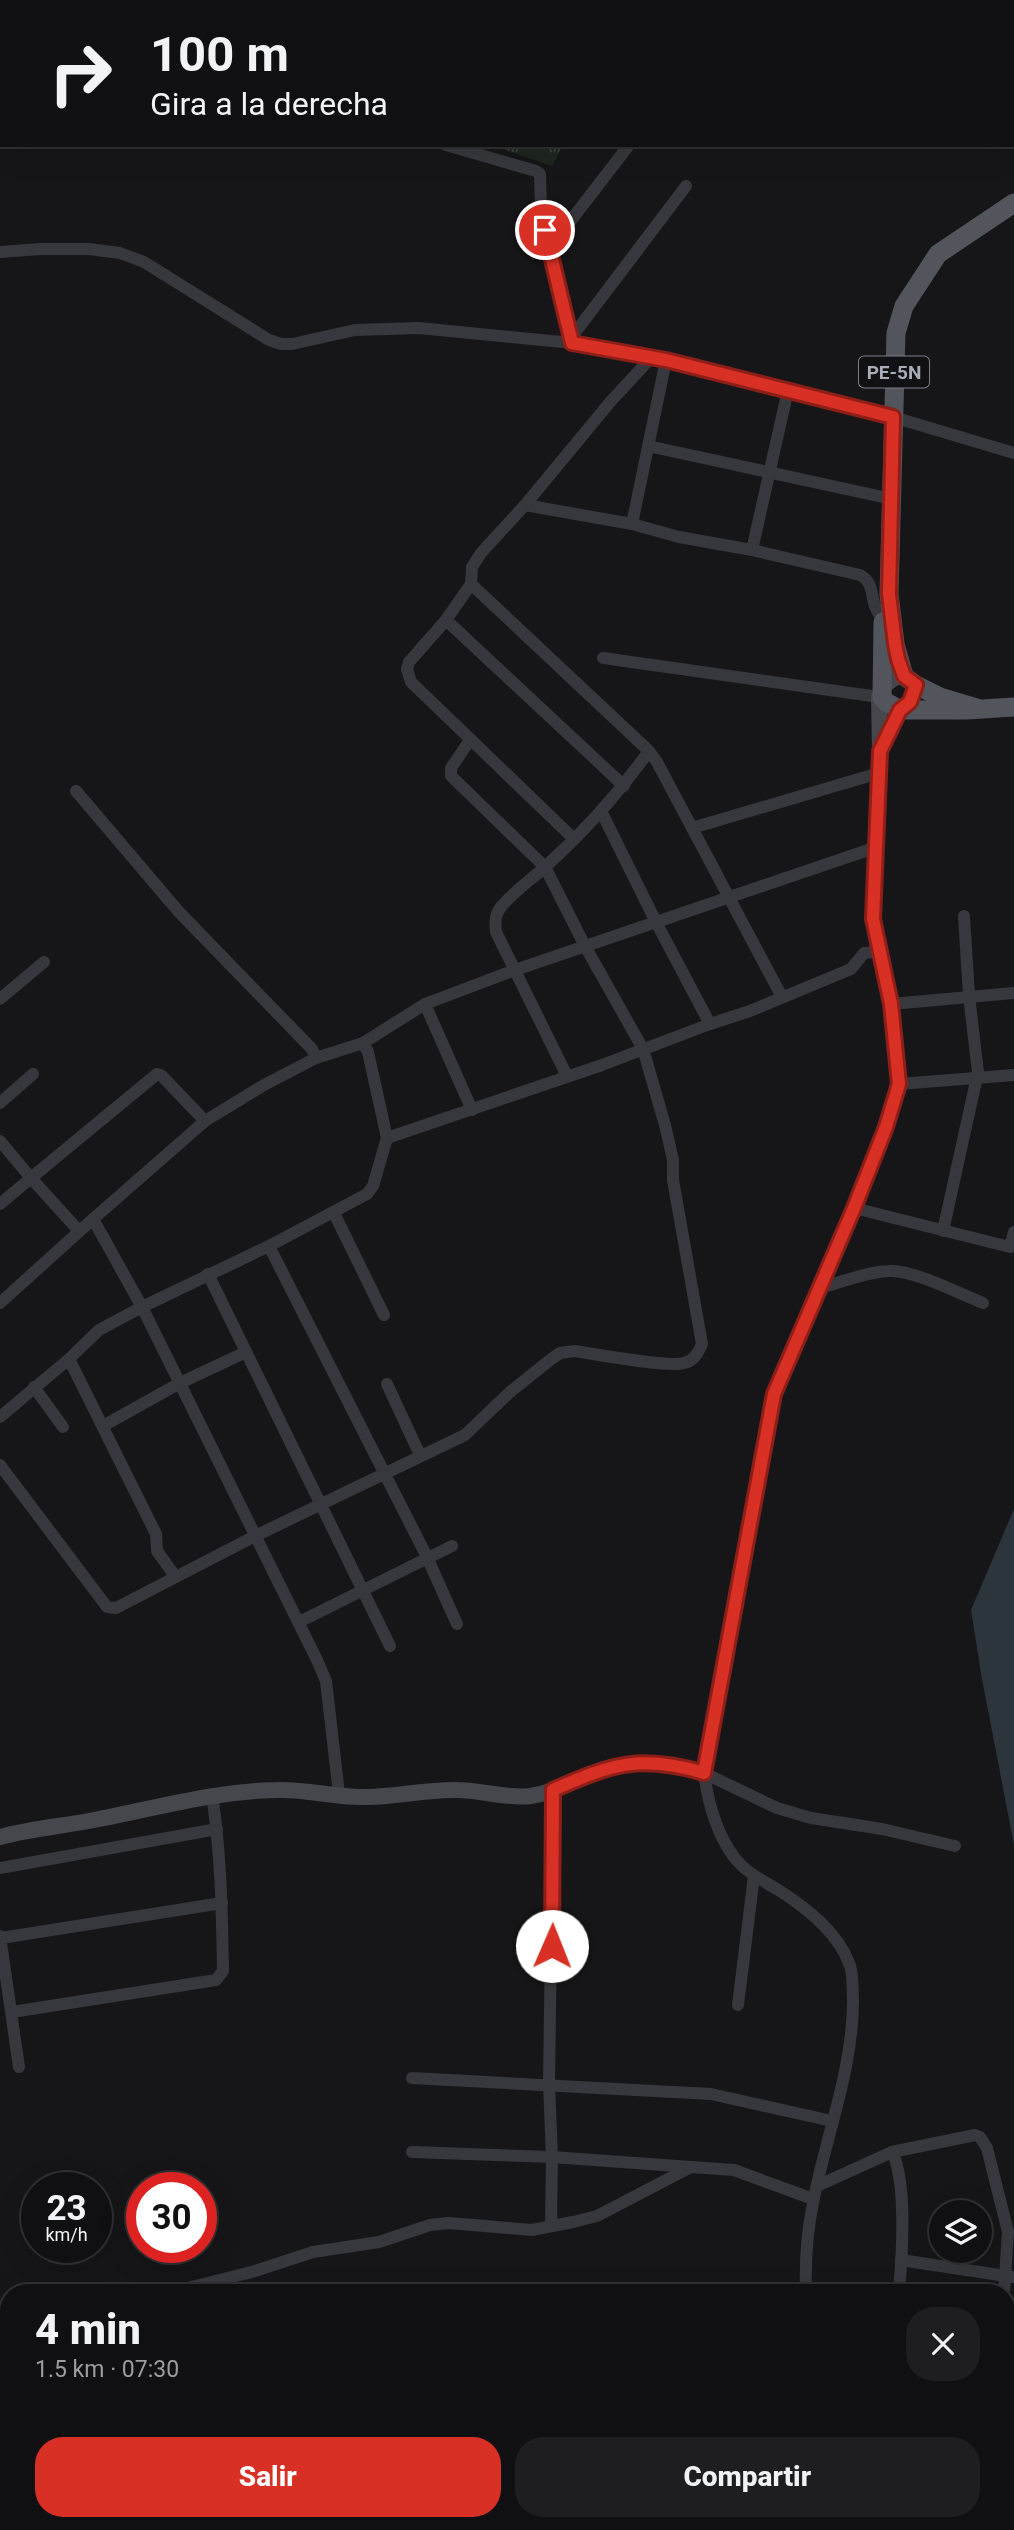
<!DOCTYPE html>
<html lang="es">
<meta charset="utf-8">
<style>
:root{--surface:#101012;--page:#1e1e20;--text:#f1f3f6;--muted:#9c9d9f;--line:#303032;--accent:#d93025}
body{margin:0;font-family:Roboto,sans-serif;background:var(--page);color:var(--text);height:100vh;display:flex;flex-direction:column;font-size:26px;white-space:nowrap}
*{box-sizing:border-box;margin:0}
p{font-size:23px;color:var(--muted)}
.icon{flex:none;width:38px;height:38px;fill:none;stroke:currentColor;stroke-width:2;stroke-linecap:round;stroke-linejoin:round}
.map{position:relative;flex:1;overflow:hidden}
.details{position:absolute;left:0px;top:2284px;width:1015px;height:247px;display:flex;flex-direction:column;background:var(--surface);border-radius:28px 28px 0 0;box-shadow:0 7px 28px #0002,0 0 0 2px var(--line)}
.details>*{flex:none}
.hud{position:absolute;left:0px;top:0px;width:1015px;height:147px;box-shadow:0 7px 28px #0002,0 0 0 2px var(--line);background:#101012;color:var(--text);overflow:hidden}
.fabs{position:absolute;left:929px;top:2200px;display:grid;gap:14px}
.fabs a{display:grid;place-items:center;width:63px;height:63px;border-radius:50%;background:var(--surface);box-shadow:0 7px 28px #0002,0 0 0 2px var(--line);font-size:35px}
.speed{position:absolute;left:21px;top:2172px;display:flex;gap:14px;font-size:35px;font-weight:700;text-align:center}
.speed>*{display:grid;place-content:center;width:91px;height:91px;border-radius:50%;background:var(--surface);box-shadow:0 7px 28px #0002,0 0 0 2px var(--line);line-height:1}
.speed small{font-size:18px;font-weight:400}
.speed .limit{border:10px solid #d22;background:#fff;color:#111}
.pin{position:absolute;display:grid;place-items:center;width:60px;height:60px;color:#fff;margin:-30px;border:4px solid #fff;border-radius:50%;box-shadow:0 2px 7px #0007}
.me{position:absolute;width:77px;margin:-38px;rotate:1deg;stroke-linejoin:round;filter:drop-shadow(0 0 5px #0008)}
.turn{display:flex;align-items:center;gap:24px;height:147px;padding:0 35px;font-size:32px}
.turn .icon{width:91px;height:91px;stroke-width:2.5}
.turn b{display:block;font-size:49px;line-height:60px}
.round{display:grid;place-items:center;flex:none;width:74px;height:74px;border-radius:28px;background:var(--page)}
.overview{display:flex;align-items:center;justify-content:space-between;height:119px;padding:0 35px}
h1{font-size:42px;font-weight:800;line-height:52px}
.primary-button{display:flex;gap:14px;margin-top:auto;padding:14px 35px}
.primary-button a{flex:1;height:80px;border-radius:28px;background:var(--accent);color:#fff;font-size:28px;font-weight:800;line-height:80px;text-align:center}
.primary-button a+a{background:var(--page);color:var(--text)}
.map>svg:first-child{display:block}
.grass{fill:url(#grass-tufts)}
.water{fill:#2c353c}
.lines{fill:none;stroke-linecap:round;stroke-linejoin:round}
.street{stroke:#37383d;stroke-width:12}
.secondary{stroke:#45474d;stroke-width:16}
.primary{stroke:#53555c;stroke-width:19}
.route-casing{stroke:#8d1f18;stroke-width:18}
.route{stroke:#d93025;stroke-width:12}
.labels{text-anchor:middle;stroke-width:6;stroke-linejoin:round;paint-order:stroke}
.shield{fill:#111113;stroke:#7b7e86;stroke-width:2}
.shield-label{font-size:19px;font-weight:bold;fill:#a8adb8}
</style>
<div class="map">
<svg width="1014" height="2530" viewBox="0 0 1014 2530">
<defs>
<pattern id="grass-tufts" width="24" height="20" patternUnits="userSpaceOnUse" patternTransform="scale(1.75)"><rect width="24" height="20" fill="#1e261f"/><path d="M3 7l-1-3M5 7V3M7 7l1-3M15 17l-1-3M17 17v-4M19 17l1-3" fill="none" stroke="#3c433d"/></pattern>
</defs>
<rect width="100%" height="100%" fill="#161618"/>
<path class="grass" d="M501,145H563L552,166L500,148Z"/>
<path class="water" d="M1014,1509V1845L982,1679L971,1610Z"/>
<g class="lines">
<g class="street">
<path d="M235,0L237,2"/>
<path d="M426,0V2"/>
<path d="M449,0V2"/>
<path d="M99,2V0"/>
<path d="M177,2L178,0"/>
<path d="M849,2L850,0"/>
<path d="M446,145L536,171L540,174L541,212L572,343"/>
<path d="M549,249L629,145"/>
<path d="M0,252L40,249H89L120,253L144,262L269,340L281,344H292L355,330L419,328L572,343L666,360L893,417L1014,453"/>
<path d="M571,338L686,186"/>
<path d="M648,446L892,499"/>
<path d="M525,505L632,524L679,537L752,550L860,575C878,584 867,604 883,618"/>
<path d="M632,524L666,360"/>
<path d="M752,550L788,390"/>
<path d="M471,584L649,751L657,762L782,997"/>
<path d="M446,620L624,786"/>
<path d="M603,658L879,697"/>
<path d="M76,791L179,912L312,1049L316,1058"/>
<path d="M601,811L656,922L710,1024"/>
<path d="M692,828L879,773"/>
<path d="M574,839L411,682L407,669L409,662L446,620L471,584L472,567L481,553L525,505L611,401L651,358"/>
<path d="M0,999L44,962"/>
<path d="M425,1004L472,1110"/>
<path d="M891,1004L1014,993"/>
<path d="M363,1043L368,1052L387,1138"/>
<path d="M567,1076L496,932C495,922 495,914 501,907C513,892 531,880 545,867C584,832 618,794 649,751"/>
<path d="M899,1084L1014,1075"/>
<path d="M0,1103L33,1074"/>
<path d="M0,1141L31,1178L157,1074L161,1075L205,1121"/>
<path d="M0,1204L31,1178L79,1231"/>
<path d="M854,1208L1010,1247L1014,1232"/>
<path d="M334,1213L384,1315"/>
<path d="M93,1219L205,1121L264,1085L316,1058L363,1043L425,1004L515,970L877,847"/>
<path d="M943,1231L978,1072L969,996L964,916"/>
<path d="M269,1246L427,1557L457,1624"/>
<path d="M208,1274L390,1646"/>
<path d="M820,1288C842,1282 866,1272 889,1271C912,1269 960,1294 983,1303"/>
<path d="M0,1303L93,1219L142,1307L269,1246L367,1194L373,1186L387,1138L602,1065L710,1024L750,1011L851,969L864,953L875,952L881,955"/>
<path d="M69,1359L156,1534L157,1551L175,1576"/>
<path d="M387,1384L420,1455"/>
<path d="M34,1387L63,1427"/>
<path d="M0,1417L69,1359L99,1330L142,1307L317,1660L326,1681L339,1794"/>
<path d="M103,1426L180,1383L246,1352"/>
<path d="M0,1465L107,1607L116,1608L255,1536L465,1435L510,1392L550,1360L560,1353L575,1351C596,1354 668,1368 684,1363C694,1361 698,1353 702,1344L673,1180V1160L665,1125L643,1049L585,946L545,867L451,776V768L470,740"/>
<path d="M299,1622L452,1546"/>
<path d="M704,1773C708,1802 716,1833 734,1857C746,1873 764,1881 780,1891C808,1909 837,1932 849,1963C854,1974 852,1988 853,2000C853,2070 826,2135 813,2203C807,2232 805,2263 806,2292"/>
<path d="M704,1773L777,1808L811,1818L882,1829L955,1846"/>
<path d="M0,1868L217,1829"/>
<path d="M0,1936L19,2067"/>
<path d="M1,1938L222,1903"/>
<path d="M738,2005L754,1876"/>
<path d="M12,2012L216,1980L223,1971C222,1912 221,1853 212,1795"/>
<path d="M412,2078L711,2094L832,2121"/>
<path d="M412,2152L552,2157L691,2167"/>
<path d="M892,2152C907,2181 902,2258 899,2292"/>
<path d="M817,2186L892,2152L975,2135L980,2137L987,2148L1008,2232L1004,2292"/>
<path d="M551,2226L552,2157L549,2084L553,1791"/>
<path d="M901,2260L1012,2277"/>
<path d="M172,2292L255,2271L313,2252L379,2242L430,2225L449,2223L532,2230L573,2222L597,2216L691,2167L734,2170L813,2199"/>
<path d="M0,2332L9,2331"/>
<path d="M1006,2413L1014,2414"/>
<path d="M1006,2504H1014"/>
<path d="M827,2522L828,2530"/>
</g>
<g class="secondary">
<path d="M881,749L900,710L910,702L916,685"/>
<path d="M0,1837C33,1828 66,1826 99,1819C161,1807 219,1790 282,1790C309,1790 335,1797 362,1797C393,1798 425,1789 457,1790C481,1790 506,1799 531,1796C552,1793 571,1782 590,1774C628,1758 666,1761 704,1773L774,1394L854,1208L886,1127L899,1084L891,1004L873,919L880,751L879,697L886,684L894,678L904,676"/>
</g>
<g class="primary">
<path d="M883,622L882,697L886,702L900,710H967L1014,707"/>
<path d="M977,708L940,697L916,685L904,676L895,644L889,594L896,333L904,306L938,254L1014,203"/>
</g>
</g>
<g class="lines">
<g class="route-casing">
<path id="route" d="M545,230L572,343L666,360L893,417L889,594L895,644L898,659L904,676L916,685L910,702L900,710L880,751L873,919L891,1004L899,1084L886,1127L854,1208L774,1394L704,1773C640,1754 612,1764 553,1790L552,1946"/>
</g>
<use href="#route" class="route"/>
</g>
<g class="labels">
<rect class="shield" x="859" y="356.5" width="70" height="31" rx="5"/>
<g class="shield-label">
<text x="894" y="379">PE-5N</text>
</g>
</g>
</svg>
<div class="fabs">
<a><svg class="icon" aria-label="layers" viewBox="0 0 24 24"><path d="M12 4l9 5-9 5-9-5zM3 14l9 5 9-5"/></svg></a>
</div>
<div class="speed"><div>23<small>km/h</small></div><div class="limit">30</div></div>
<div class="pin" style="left:545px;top:230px;background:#d93025"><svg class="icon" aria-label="arrive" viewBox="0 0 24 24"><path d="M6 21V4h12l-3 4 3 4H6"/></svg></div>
<svg class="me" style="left:552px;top:1946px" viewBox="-20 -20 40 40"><circle r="19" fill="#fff"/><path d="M0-13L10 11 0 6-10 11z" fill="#d93025"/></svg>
<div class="hud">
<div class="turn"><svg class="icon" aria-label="right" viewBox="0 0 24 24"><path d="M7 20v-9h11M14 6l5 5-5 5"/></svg><div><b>100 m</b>Gira a la derecha</div></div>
</div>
<section class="details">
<div class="overview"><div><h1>4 min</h1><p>1.5 km · 07:30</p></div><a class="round"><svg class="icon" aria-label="close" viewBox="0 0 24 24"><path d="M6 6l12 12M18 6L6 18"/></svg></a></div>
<div class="primary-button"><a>Salir</a><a>Compartir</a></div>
</section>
</div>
